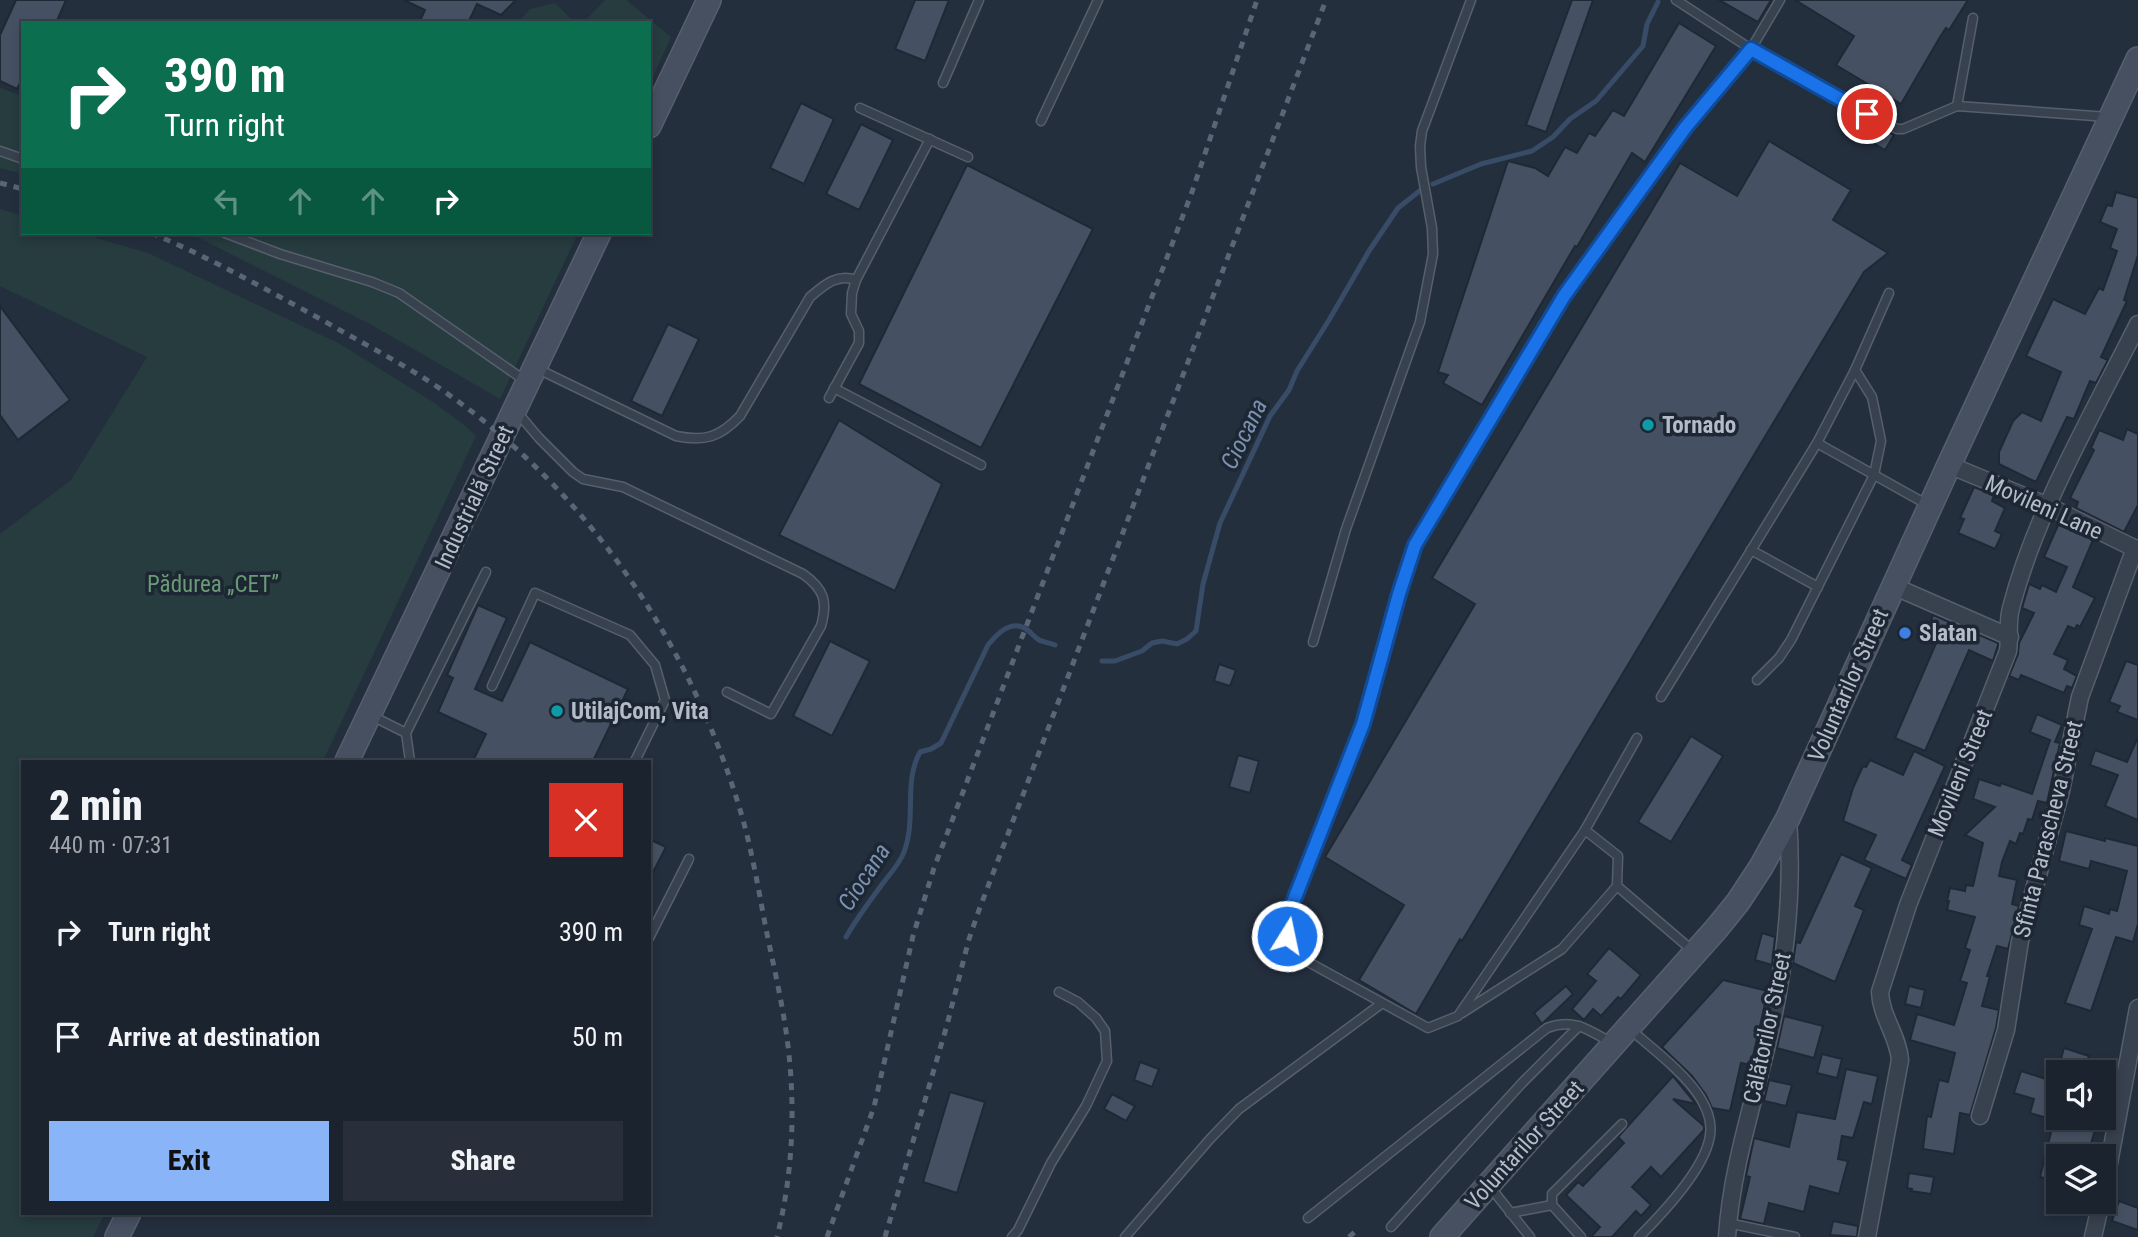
<!DOCTYPE html>
<meta charset="utf-8">
<style>
:root{--surface:#1b232e;--page:#282f3a;--text:#f1f3f6;--muted:#a0a4aa;--line:#39404a;--accent:#8ab4f8}
body{margin:0;font-family:"Roboto Condensed",sans-serif;background:var(--page);color:var(--text);height:100vh;display:flex;flex-direction:column;font-size:26px;white-space:nowrap}
*{box-sizing:border-box;margin:0}
p{font-size:23px;color:var(--muted)}
.icon{flex:none;width:38px;height:38px;fill:none;stroke:currentColor;stroke-width:2;stroke-linecap:round;stroke-linejoin:round}
.map{position:relative;flex:1;overflow:hidden}
.side{position:absolute;left:21px;top:760px;width:630px;height:455px;display:flex;flex-direction:column;background:var(--surface);border-radius:0px;box-shadow:0 4px 10px #0003,0 0 0 2px var(--line)}
.side>*{flex:none}
.banner{position:absolute;left:21px;top:21px;width:630px;height:214px;border-radius:0px;box-shadow:0 4px 10px #0003,0 0 0 2px var(--line);background:#0b6e4f;color:#fff;overflow:hidden}
.fabs{position:absolute;left:2046px;top:1060px;display:grid;gap:14px}
.fabs a{display:grid;place-items:center;width:70px;height:70px;border-radius:0px;background:var(--surface);box-shadow:0 4px 10px #0003,0 0 0 2px var(--line);font-size:35px}
.pin{position:absolute;display:grid;place-items:center;width:60px;height:60px;color:#fff;margin:-30px;border:4px solid #fff;border-radius:50%;box-shadow:0 2px 7px #0007}
.me{position:absolute;width:77px;margin:-38px;rotate:10deg;stroke-linejoin:round;filter:drop-shadow(0 0 5px #0008)}
.turn{display:flex;align-items:center;gap:24px;height:147px;padding:0 28px;font-size:32px}
.turn .icon{width:91px;height:91px;stroke-width:2.5}
.turn b{display:block;font-size:49px;line-height:60px}
.lanes{display:flex;align-items:center;height:66px;padding:0 28px;background:#0003;justify-content:center;gap:35px;direction:ltr}
.lanes .off{opacity:.35}
.round{display:grid;place-items:center;flex:none;width:74px;height:74px;border-radius:0px;background:var(--page)}
.headline{display:flex;align-items:center;justify-content:space-between;height:119px;padding:0 28px}
h1{font-size:42px;font-weight:800;line-height:52px}
.button{display:flex;gap:14px;margin-top:auto;padding:14px 28px}
.button a{flex:1;height:80px;border-radius:0px;background:var(--accent);color:#111;font-size:28px;font-weight:800;line-height:80px;text-align:center}
.button a+a{background:var(--page);color:var(--text)}
ul{padding:0;list-style:none}
li{display:flex;align-items:center;gap:21px;height:105px;padding:0 28px}
li div{flex:1}
li b{display:block;font-size:26px}
li em{font-style:normal}
.map>svg:first-child{display:block}
.green{fill:#263c3f}
.lines{fill:none;stroke-linecap:round;stroke-linejoin:round}
.stream{stroke:#394c67;stroke-width:5}
.building{fill:#455162;stroke:#1f2835;stroke-width:2}
.lane-casing{stroke:#565f6c;stroke-width:11}
.street-casing{stroke:#565f6c;stroke-width:19}
.secondary-casing{stroke:#565f6c;stroke-width:26}
.lane{stroke:#38414e;stroke-width:8}
.street{stroke:#38414e;stroke-width:16}
.secondary{stroke:#465061;stroke-width:23}
.rail{stroke:#5a6575;stroke-width:5;stroke-dasharray:7 7;stroke-linecap:butt}
.route-casing{stroke:#114b97;stroke-width:18}
.route{stroke:#1a73e8;stroke-width:12}
.culture-dot{fill:#0f9aa8;stroke:#1d2633;stroke-width:2.5}
.shop-dot{fill:#3f7fe0;stroke:#1d2633;stroke-width:2.5}
.labels{text-anchor:middle;stroke-width:7;stroke-linejoin:round;paint-order:stroke}
.poi-label{font-size:23px;font-weight:bold;fill:#b4bcc9;stroke:#1d2633;text-anchor:start}
.street-label{font-size:23px;fill:#b4bcc9;stroke:#1d2633}
.park-label{font-size:23px;fill:#6b9a76;stroke:#1d2633}
.water-label{font-size:24px;font-style:italic;fill:#7c92b1;stroke:#1d2633}
</style>
<div class="map">
<svg width="2138" height="1237" viewBox="0 0 2138 1237">
<rect width="100%" height="100%" fill="#242f3e"/>
<g class="green">
<path d="M605,0H626L671,37L649,85V23H583Z"/>
<path d="M555,3L575,23H517L530,9Z"/>
<path d="M0,88L23,96V174L0,168Z"/>
<path d="M0,209L23,216V233H80L148,253L340,344L433,402L463,424L476,436L323,761H23V1213H105L93,1237H0V534L71,480L147,357L0,286Z"/>
<path d="M189,233H578L500,399L370,324Z"/>
</g>
<g class="lines">
<g class="stream">
<path d="M1433,184L1481,164L1532,151L1553,137L1570,119L1596,101L1643,46L1647,24L1658,2"/>
<path d="M1102,661H1115L1142,651L1152,643L1162,641L1177,644L1187,639L1196,631L1203,584L1220,523L1270,416L1289,390L1297,371L1329,320L1369,251L1398,208L1422,189"/>
<path d="M846,937C857,918 870,901 883,883C890,874 900,863 904,852C917,817 903,783 920,752L931,749L941,743L988,645C997,634 1011,619 1026,629C1031,632 1034,637 1039,640C1043,642 1050,643 1055,645"/>
</g>
</g>
<g class="building">
<path d="M16,0H66L56,23H23V77L17,89L0,81V35Z"/>
<path d="M404,0H516L501,15L477,4L468,23H419L425,10Z"/>
<path d="M915,0H949L925,61L895,49Z"/>
<path d="M1572,0H1593L1546,132L1526,125Z"/>
<path d="M1719,0H1771L1758,22Z"/>
<path d="M1795,0H1968L1949,30L1946,28L1940,37L1901,104L1836,65L1854,36Z"/>
<path d="M1679,23L1716,46L1645,162L1632,153L1577,247L1575,246L1482,405L1443,383L1448,375L1438,372L1508,161L1535,168L1548,176L1565,147L1577,153L1589,133L1595,136L1613,110L1624,116Z"/>
<path d="M801,103L834,119L804,184L770,168Z"/>
<path d="M1863,118L1894,135L1885,150L1855,132Z"/>
<path d="M861,124L893,140L859,210L826,194Z"/>
<path d="M1769,141L1851,190L1833,220L1888,253L1864,272L1462,941L1460,939L1416,1014L1359,980L1404,905L1325,857L1475,604L1432,578L1680,163L1737,196Z"/>
<path d="M967,165L1093,229L981,448L859,384Z"/>
<path d="M2116,192L2138,198V255L2124,300L2127,301L2101,357L2108,360L2096,383L2090,381L2074,419L2067,417L2036,482L1999,464V452L2013,421L2022,412L2041,421L2061,372L2026,356L2053,299L2085,314L2099,288L2103,290L2117,251L2110,248L2117,229L2100,222L2107,205L2112,206Z"/>
<path d="M0,306L70,400L18,440L0,415Z"/>
<path d="M668,324L699,339L662,416L631,401Z"/>
<path d="M839,420L942,484L895,591L779,535Z"/>
<path d="M2127,429L2138,434V505L2124,532L2076,508L2078,502L2070,498L2094,450L2091,448L2099,430L2123,440Z"/>
<path d="M1974,487L1994,495L1992,501L2005,508L1995,531L2002,534L1995,549L1958,533L1964,519L1960,518Z"/>
<path d="M2059,523L2093,540L2073,587L2095,598L2080,627L2077,625L2075,629L2068,626L2054,654L2068,660L2064,669L2077,676L2072,688L2067,686L2064,693L2021,675L2019,680L2009,676L2018,654L2019,643L2034,613L2022,608L2029,584L2040,589L2042,585L2056,592L2067,567L2044,557Z"/>
<path d="M478,605L507,618L475,689L502,701L530,642L628,689L593,761H473L486,734L438,712L453,678L447,675Z"/>
<path d="M1933,615L1998,643V645L1993,661L1969,650L1925,751L1895,738L1940,634L1928,629Z"/>
<path d="M830,641L870,661L832,736L793,716Z"/>
<path d="M2126,661L2138,665V720L2117,712L2120,706L2109,702Z"/>
<path d="M1219,664L1236,670L1230,686L1214,681Z"/>
<path d="M2037,714L2062,725L2055,742L2060,743L2047,803L2038,801L2032,820L2028,819L2023,834L2020,833L2016,844L2010,841L2002,862L1999,876L2017,880L2012,904L2019,906L2008,949L1997,946L1987,976H1990L1982,1006L1999,1010L1996,1028L1970,1115L1960,1113L1954,1154L1923,1149L1927,1116L1931,1117L1939,1080L1948,1082L1955,1053L1910,1040L1917,1014L1954,1025L1967,983L1960,981L1970,950L1965,948L1975,917L1947,910L1949,901H1947L1950,888L1965,891L1966,885L1973,886L1983,843L1965,835L1995,807L1973,799L1979,779L2000,786L2001,783L2032,794L2050,740L2030,732Z"/>
<path d="M1691,736L1723,756L1671,842L1638,822Z"/>
<path d="M2138,737V820L2105,806L2118,775L2090,765L2095,750L2127,762Z"/>
<path d="M1914,751L1945,766L1902,860L1912,865L1906,879L1864,860L1876,835L1843,821L1853,788L1863,766L1866,767L1870,760L1903,775Z"/>
<path d="M1238,755L1259,761L1250,793L1229,787Z"/>
<path d="M2066,831L2105,841V838L2138,846V924L2133,942L2116,937L2091,1011L2065,1003L2092,929L2079,925L2084,906L2109,914L2110,909L2117,911L2127,871L2091,861L2089,869L2059,861Z"/>
<path d="M649,839L666,847L649,880Z"/>
<path d="M1841,854L1872,868L1855,906L1864,910L1835,982L1793,963L1796,942L1800,943Z"/>
<path d="M1762,933L1775,937L1772,965L1755,960Z"/>
<path d="M1609,948L1641,975L1621,999L1618,997L1601,1016L1593,1009L1584,1020L1572,1009L1596,981L1587,974Z"/>
<path d="M1723,980L1768,991L1751,1065L1741,1063L1730,1111L1712,1108L1706,1095L1692,1076L1662,1047Z"/>
<path d="M1566,986L1573,994L1542,1024L1534,1013Z"/>
<path d="M1909,986L1925,990L1921,1008L1905,1004Z"/>
<path d="M1784,1016L1823,1026L1814,1058L1777,1048Z"/>
<path d="M2064,1048L2089,1056L2083,1073H2057Z"/>
<path d="M1822,1054L1842,1059L1837,1078L1817,1073Z"/>
<path d="M1140,1062L1159,1069L1152,1087L1134,1080Z"/>
<path d="M1846,1069L1878,1076L1872,1104L1864,1102L1853,1138L1842,1136L1838,1159L1848,1161L1839,1194L1810,1186L1804,1212L1769,1203L1764,1224L1740,1219L1750,1177L1746,1176L1754,1138L1789,1147L1797,1112L1835,1119Z"/>
<path d="M2021,1071L2058,1083V1119L2095,1130L2090,1147L2077,1143L2072,1157H2058V1181L2040,1177L2053,1124H2056L2057,1121L2030,1113L2034,1099L2014,1093Z"/>
<path d="M1673,1076L1696,1104L1673,1099L1704,1126V1130L1661,1177L1651,1167L1632,1187L1651,1205L1641,1216L1636,1211L1612,1237H1591L1600,1227L1566,1195L1578,1182L1583,1186L1624,1143L1618,1137Z"/>
<path d="M1769,1080L1792,1085L1786,1106L1764,1101Z"/>
<path d="M950,1092L985,1102L957,1193L923,1182Z"/>
<path d="M1112,1094L1135,1106L1126,1121L1104,1109Z"/>
<path d="M1909,1173L1934,1177L1931,1194L1911,1191L1912,1189L1907,1188Z"/>
<path d="M2119,1201L2138,1208V1230L2112,1221Z"/>
<path d="M1833,1221L1858,1226L1857,1237L1830,1235Z"/>
</g>
<g class="lines">
<g class="lane-casing">
<g id="lane">
<path d="M1676,0L1751,49L1897,129H1903L1957,106L2108,117"/>
<path d="M943,83L979,0"/>
<path d="M1957,106L1973,18"/>
<path d="M860,108L968,157"/>
<path d="M1041,121L1098,0"/>
<path d="M0,151L23,159"/>
<path d="M225,233L280,254L372,282L399,293L527,382"/>
<path d="M538,369L676,436C705,442 720,437 740,416L810,297C824,285 837,273 856,280"/>
<path d="M834,388L981,465"/>
<path d="M829,398L859,343V331L851,314L852,293L856,280L930,139"/>
<path d="M517,412L539,438L573,472L583,479L623,487L803,574C824,589 828,601 821,626L771,714L727,692"/>
<path d="M1817,443L1928,505"/>
<path d="M1751,550L1818,587"/>
<path d="M1313,642L1346,529L1420,322L1433,254L1432,228L1421,167L1420,146L1422,131L1471,0"/>
<path d="M1757,680L1779,658L1791,640L1874,475L1881,441L1872,397L1855,370"/>
<path d="M492,686L535,593L630,635L655,665L665,700L635,761"/>
<path d="M1661,697L1817,443L1855,370L1889,293"/>
<path d="M372,716L406,733L410,761"/>
<path d="M406,733L486,572"/>
<path d="M1637,738L1585,830L1458,1016L1428,1028L1301,958C1291,946 1287,937 1286,921L1363,724L1399,594L1415,545L1564,296L1685,128L1751,49L1780,0"/>
<path d="M1585,830L1618,856L1617,886"/>
<path d="M649,938L689,859"/>
<path d="M1462,1013L1562,949L1617,886L1693,951"/>
<path d="M1631,1030C1652,1048 1687,1075 1701,1099C1707,1109 1712,1123 1710,1135C1706,1168 1662,1214 1639,1237"/>
<path d="M1491,1188L1530,1237"/>
<path d="M1510,1213L1552,1205"/>
<path d="M1308,1218L1547,1028C1574,1018 1589,1030 1612,1043"/>
<path d="M1728,1223L1795,1237"/>
<path d="M1391,1227L1523,1082L1579,1026"/>
<path d="M1012,1237L1018,1230L1051,1163L1086,1106L1107,1061L1105,1031L1096,1018L1078,1002L1059,992"/>
<path d="M1125,1237L1210,1139L1239,1109L1381,1004"/>
<path d="M1581,1237L1552,1205V1194L1622,1124"/>
</g>
</g>
<g class="street-casing">
<g id="street">
<path d="M1949,465L2048,506L2138,550"/>
<path d="M1893,586L2010,637"/>
<path d="M1980,1116L2006,1030L2020,941L2061,791L2080,697L2135,548"/>
<path d="M2104,1190L2138,1008"/>
<path d="M1727,1237C1731,1174 1750,1114 1765,1053C1784,977 1794,898 1788,819"/>
<path d="M1867,1237L1900,1060C1898,1035 1881,1017 1880,992L1908,905L2008,651C2010,637 2007,622 2011,608C2036,511 2093,414 2138,324"/>
<path d="M2093,1237L2101,1202"/>
</g>
</g>
<g class="secondary-casing">
<g id="secondary">
<path d="M649,126L709,0"/>
<path d="M347,761L599,233"/>
<path d="M117,1237L129,1213"/>
<path d="M1442,1237L1717,928L1738,902L1761,867L1788,818L1949,465L2138,59"/>
</g>
</g>
<use href="#lane" class="lane"/>
<use href="#street" class="street"/>
<use href="#secondary" class="secondary"/>
<g class="rail">
<path d="M0,183L23,189"/>
<path d="M151,233C211,258 267,290 324,321C367,346 412,368 452,397C590,495 688,642 738,803C751,844 758,887 766,929C773,963 781,997 786,1031C796,1099 794,1170 777,1237"/>
<path d="M827,1237L874,1107L913,936L934,868L1192,192L1257,0"/>
<path d="M885,1237L947,1025L969,939L979,910L1326,0"/>
<path d="M1349,1237L1358,1229"/>
</g>
</g>
<g class="lines">
<g class="route-casing">
<path id="route" d="M1287,936L1286,920L1292,905L1363,724L1399,594L1415,545L1564,296L1685,128L1751,49L1867,114"/>
</g>
<use href="#route" class="route"/>
</g>
<g class="culture-dot">
<circle cx="1648" cy="425" r="7"/>
<circle cx="557" cy="711" r="7"/>
</g>
<circle class="shop-dot" cx="1905" cy="633" r="7"/>
<g class="labels">
<g class="poi-label">
<text x="1662" y="433">Tornado</text>
<text x="1919" y="641">Slatan</text>
<text x="571" y="719">UtilajCom, Vita</text>
</g>
<g class="street-label">
<text transform="translate(474 497) rotate(-65)" y="8">Industrială Street</text>
<text transform="translate(2044 507) rotate(24)" y="8">Movileni Lane</text>
<text transform="translate(1848 685) rotate(-66)" y="8">Voluntarilor Street</text>
<text transform="translate(1960 773) rotate(-68)" y="8">Movileni Street</text>
<text transform="translate(2048 829) rotate(-76)" y="8">Sfînta Parascheva Street</text>
<text transform="translate(1767 1028) rotate(-78)" y="8">Călătorilor Street</text>
<text transform="translate(1524 1145) rotate(-48)" y="8">Voluntarilor Street</text>
</g>
<g class="park-label">
<text x="213" y="592">Pădurea „CET”</text>
</g>
<g class="water-label">
<text transform="translate(1244 434) rotate(-64)" y="8">Ciocana</text>
<text transform="translate(864 877) rotate(-57)" y="8">Ciocana</text>
</g>
</g>
</svg>
<div class="fabs">
<a><svg class="icon" aria-label="sound" viewBox="0 0 24 24"><path d="M4 9h4l5-4v14l-5-4H4zM17 9q2 3 0 6"/></svg></a>
<a><svg class="icon" aria-label="layers" viewBox="0 0 24 24"><path d="M12 4l9 5-9 5-9-5zM3 14l9 5 9-5"/></svg></a>
</div>
<div class="pin" style="left:1867px;top:114px;background:#d93025"><svg class="icon" aria-label="arrive" viewBox="0 0 24 24"><path d="M6 21V4h12l-3 4 3 4H6"/></svg></div>
<svg class="me" style="left:1287px;top:936px" viewBox="-20 -20 40 40"><circle r="17" fill="#1a73e8" stroke="#fff" stroke-width="3"/><path d="M0-11L8 9 0 5-8 9z" fill="#fff"/></svg>
<div class="banner">
<div class="turn"><svg class="icon" aria-label="right" viewBox="0 0 24 24"><path d="M7 20v-9h11M14 6l5 5-5 5"/></svg><div><b>390 m</b>Turn right</div></div>
<div class="lanes"><svg class="icon off" aria-label="left" viewBox="0 0 24 24"><path d="M17 20v-9H6M10 6l-5 5 5 5"/></svg><svg class="icon off" aria-label="ahead" viewBox="0 0 24 24"><path d="M12 20V5M6 11l6-6 6 6"/></svg><svg class="icon off" aria-label="ahead" viewBox="0 0 24 24"><path d="M12 20V5M6 11l6-6 6 6"/></svg><svg class="icon" aria-label="right" viewBox="0 0 24 24"><path d="M7 20v-9h11M14 6l5 5-5 5"/></svg></div>
</div>
<section class="side">
<div class="headline"><div><h1>2 min</h1><p>440 m · 07:31</p></div><a class="round" style="background:#d93025;color:#fff"><svg class="icon" aria-label="close" viewBox="0 0 24 24"><path d="M6 6l12 12M18 6L6 18"/></svg></a></div>
<ul>
<li><svg class="icon" aria-label="right" viewBox="0 0 24 24"><path d="M7 20v-9h11M14 6l5 5-5 5"/></svg><div><b>Turn right</b></div><em>390 m</em></li>
<li><svg class="icon" aria-label="arrive" viewBox="0 0 24 24"><path d="M6 21V4h12l-3 4 3 4H6"/></svg><div><b>Arrive at destination</b></div><em>50 m</em></li>
</ul>
<div class="button"><a>Exit</a><a>Share</a></div>
</section>
</div>
